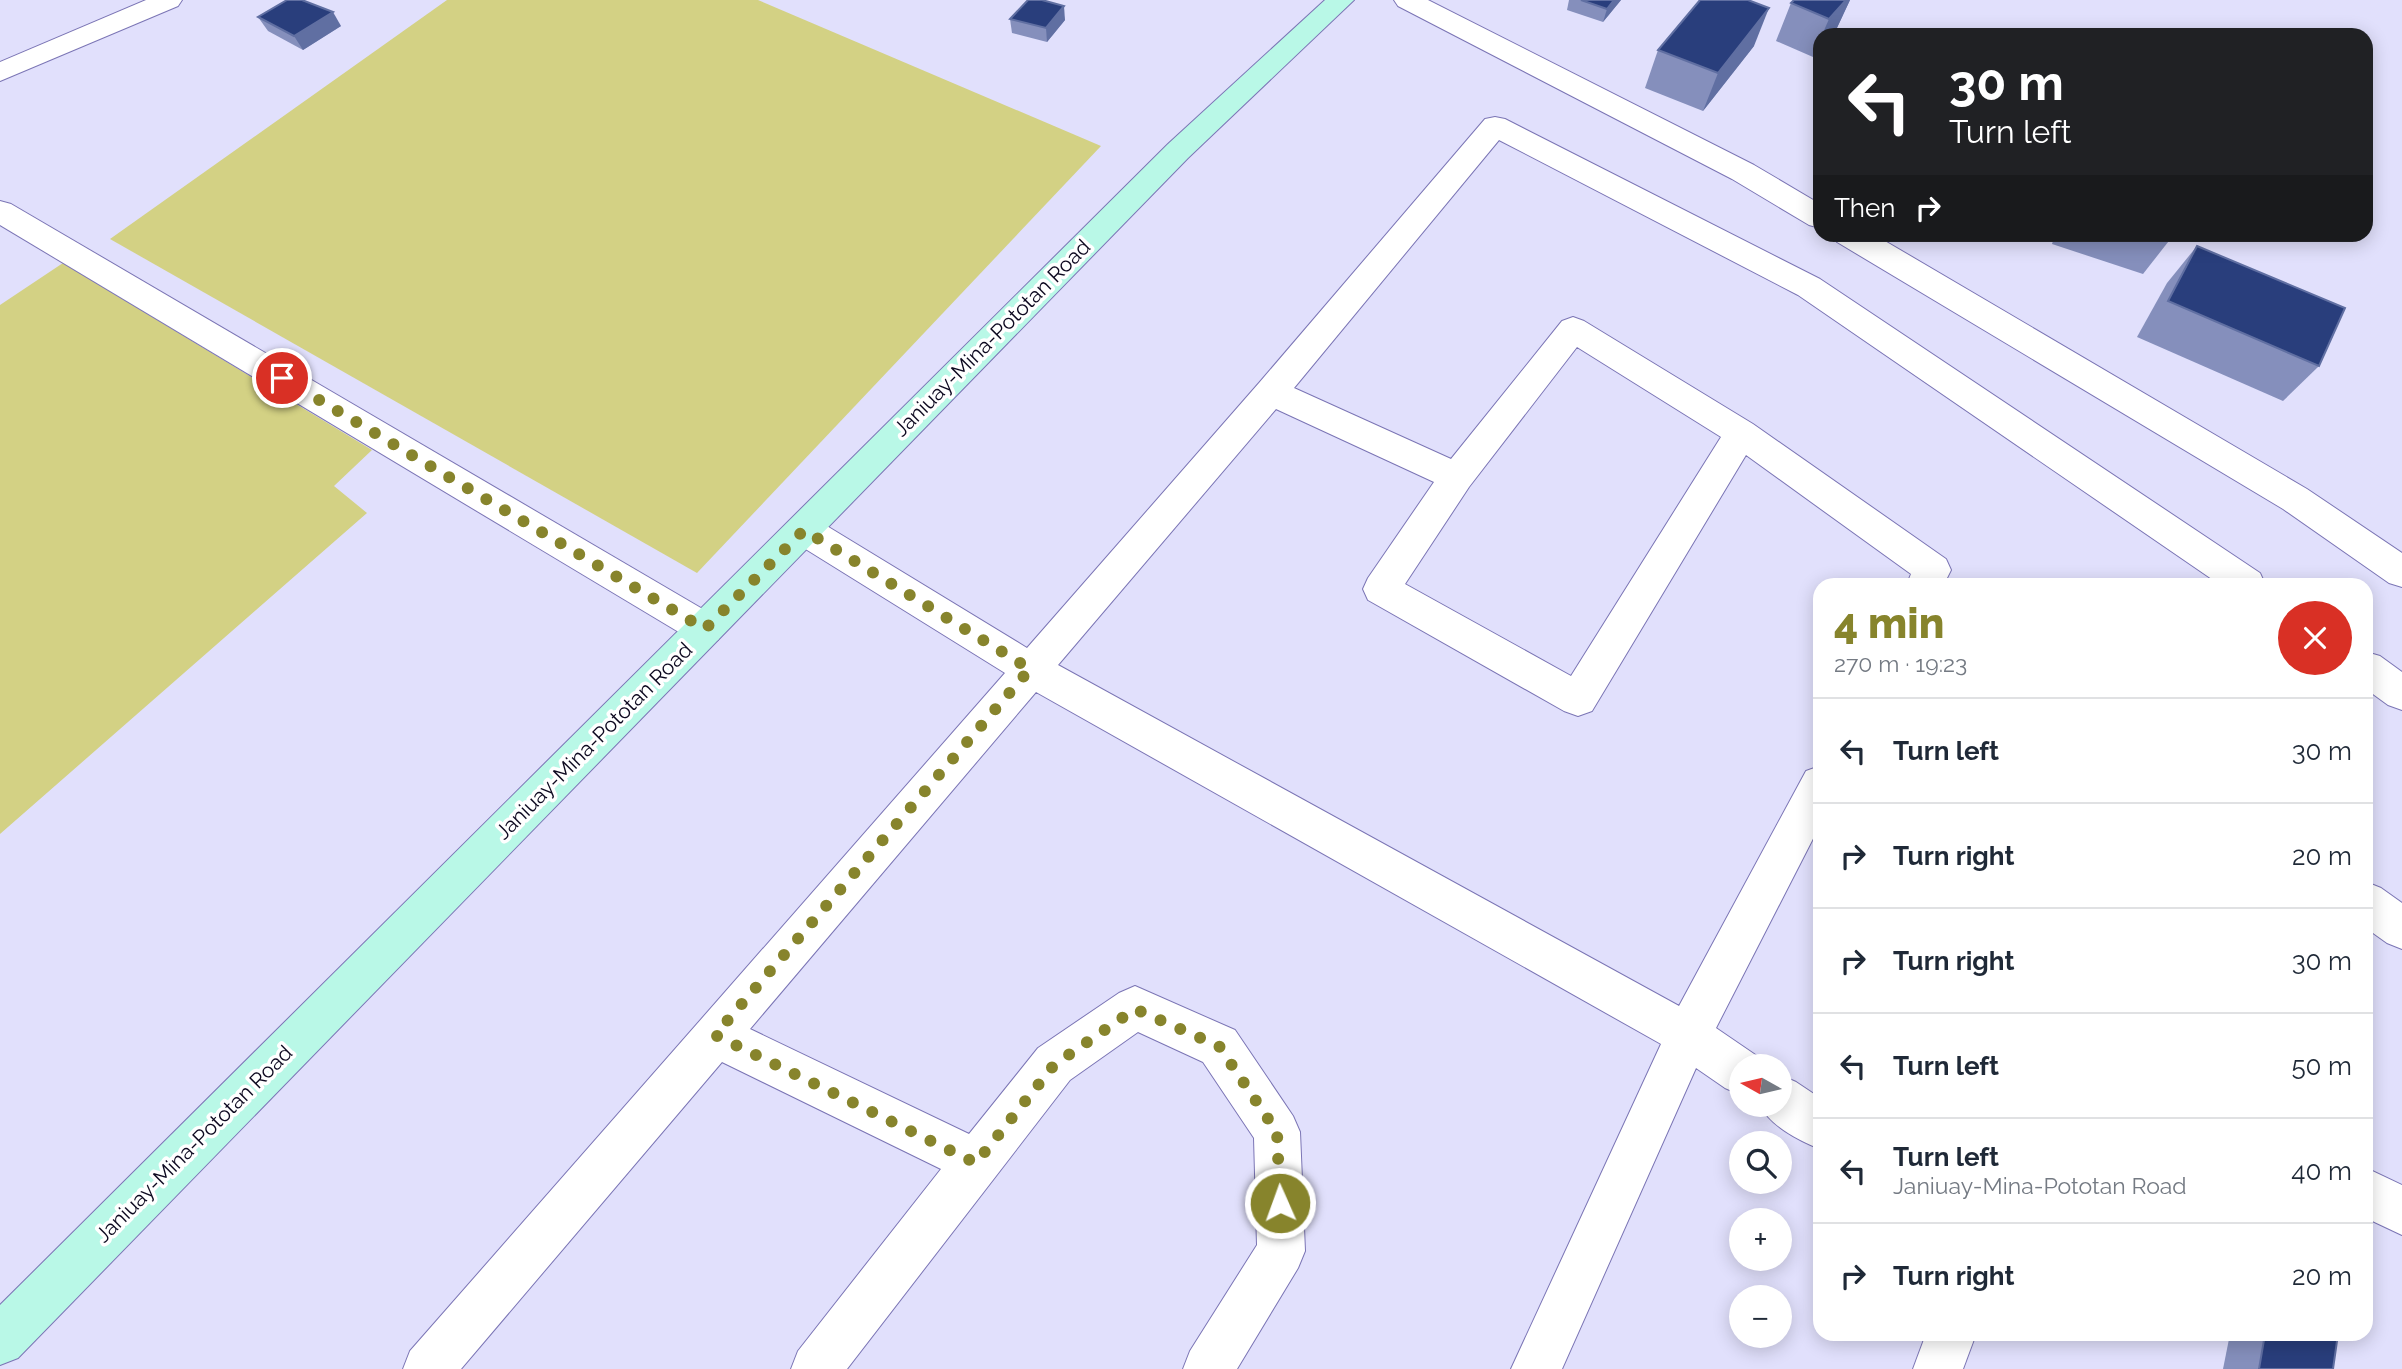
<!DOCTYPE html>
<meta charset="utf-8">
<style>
:root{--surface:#fff;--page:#f6f6f7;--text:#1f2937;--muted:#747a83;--line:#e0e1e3;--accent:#87842c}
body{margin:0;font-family:Raleway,sans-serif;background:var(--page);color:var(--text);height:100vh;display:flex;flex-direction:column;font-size:26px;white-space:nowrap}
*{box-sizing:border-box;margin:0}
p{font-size:23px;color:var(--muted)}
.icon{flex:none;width:38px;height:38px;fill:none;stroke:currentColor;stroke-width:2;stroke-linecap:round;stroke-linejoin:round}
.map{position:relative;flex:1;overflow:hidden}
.drawer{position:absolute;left:1813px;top:578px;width:560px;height:763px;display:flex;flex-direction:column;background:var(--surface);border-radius:21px;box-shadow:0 4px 18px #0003}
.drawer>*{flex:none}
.top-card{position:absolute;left:1813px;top:28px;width:560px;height:214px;border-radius:21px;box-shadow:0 4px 18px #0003;background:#202124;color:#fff;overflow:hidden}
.needle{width:46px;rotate:278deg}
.buttons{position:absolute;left:1729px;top:1054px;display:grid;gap:14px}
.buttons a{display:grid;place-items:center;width:63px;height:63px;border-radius:50%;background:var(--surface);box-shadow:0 4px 18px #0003;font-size:35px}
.pin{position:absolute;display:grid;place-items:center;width:60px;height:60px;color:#fff;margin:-30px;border:4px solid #fff;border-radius:50%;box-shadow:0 2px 7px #0007}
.me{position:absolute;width:77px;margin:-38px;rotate:358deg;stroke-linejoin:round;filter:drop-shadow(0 0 5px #0008)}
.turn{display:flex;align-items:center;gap:24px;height:147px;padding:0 21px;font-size:32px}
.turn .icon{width:91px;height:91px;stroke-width:2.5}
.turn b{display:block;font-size:49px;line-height:60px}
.then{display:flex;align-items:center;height:66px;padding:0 21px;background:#0003;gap:14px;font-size:26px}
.round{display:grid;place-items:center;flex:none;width:74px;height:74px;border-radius:37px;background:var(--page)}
.summary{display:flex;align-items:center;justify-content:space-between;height:119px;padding:0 21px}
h1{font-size:42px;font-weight:800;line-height:52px;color:var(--accent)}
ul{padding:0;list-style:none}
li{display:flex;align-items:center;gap:21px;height:105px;padding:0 21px;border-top:2px solid var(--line)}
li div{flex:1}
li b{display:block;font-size:26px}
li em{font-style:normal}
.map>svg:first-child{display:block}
.green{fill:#d3d184}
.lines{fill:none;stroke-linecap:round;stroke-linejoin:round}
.minor-casing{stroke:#7b75b5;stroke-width:2}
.secondary-casing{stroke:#7b75b5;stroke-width:2}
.minor{fill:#fff;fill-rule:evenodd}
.secondary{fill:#b9f8e7;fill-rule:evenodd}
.wall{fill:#858fbc}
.shaded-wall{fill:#606fa2}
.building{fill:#293e7c;stroke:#606fa2;stroke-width:2}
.route{stroke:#87842c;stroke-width:12;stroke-dasharray:0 21.6}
.labels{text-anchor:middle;stroke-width:7;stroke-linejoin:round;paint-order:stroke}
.street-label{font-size:21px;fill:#0c081f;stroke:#fff}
</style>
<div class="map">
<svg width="2402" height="1369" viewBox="0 0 2402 1369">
<rect width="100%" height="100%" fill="#e1e0fc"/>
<g class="green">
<path d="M447,0H758L1101,146L697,573L110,239Z"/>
<path d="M63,263L372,450L334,486L367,513L0,834V305Z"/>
</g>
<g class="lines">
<g class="minor-casing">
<g id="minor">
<path d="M146,0H182L178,6L0,81V62Z"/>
<path d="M1394,0H1428L1754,165L1820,204V228L1809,225L1732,179L1398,6Z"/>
<path d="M1495,117L1505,119L1820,279L2260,573L2265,584H2219L1798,295L1499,140L1294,388L1451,459L1562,321L1573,317L1584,321L1753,424L1946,559L1951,570L1944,584H1907L1911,574L1746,455L1592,711L1578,716L1564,711L1368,600L1363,589L1368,578L1434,482L1276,409L1058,665L1679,1006L1806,771L1820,766V825L1716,1028L1757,1056L1761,1066H1741V1095L1725,1088L1696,1068L1562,1369H1511L1661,1044L1036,692L750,1029L969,1134L1038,1048L1119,993L1135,986L1235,1030L1293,1116L1300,1132L1305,1251L1298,1268L1237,1369H1183L1190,1351L1257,1245L1254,1138L1203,1062L1138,1032L1070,1080L847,1369H791L798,1351L941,1169L722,1062L461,1369H403L410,1351L1005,673L791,540L786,530L791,520L804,516L817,520L1027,648L1259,383L1485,119ZM1577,347L1721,437L1571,676L1405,584L1469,487Z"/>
<path d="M0,201L11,204L718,618L724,629L718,640L705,645L692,640L0,225Z"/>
<path d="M1833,234H1873L2307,489L2402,553V587L2389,583L2283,509L1837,242Z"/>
<path d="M2366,652L2380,656L2402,672V710L2388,705L2366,689Z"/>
<path d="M2366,882L2381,888L2402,903V949L2387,943L2366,928Z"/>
<path d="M1780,1075L1796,1082L1820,1098V1149C1800,1141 1768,1125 1760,1104H1780Z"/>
<path d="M2366,1168L2402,1185V1235L2366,1218Z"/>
<path d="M1926,1334H1976L1963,1369H1913Z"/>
</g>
</g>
<g class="secondary-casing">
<path id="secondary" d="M1325,0H1354L1188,158L18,1358L0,1365V1305L1168,144Z"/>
</g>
<use href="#minor" class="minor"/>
<use href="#secondary" class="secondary"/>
</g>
<g class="wall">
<path d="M1569,0H1621L1603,22L1567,10Z"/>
<path d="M1850,0L1836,30L1832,35H1820V48L1813,57L1776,41L1791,3Z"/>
<path d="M258,17L341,26L303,50L268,31Z"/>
<path d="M1010,19L1065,20L1047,42L1012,33Z"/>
<path d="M1754,46L1703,111L1645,88L1658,50Z"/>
<path d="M2055,234H2173L2172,237L2143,274L2052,244Z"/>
<path d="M2197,246L2319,366L2283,401L2137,337L2167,283Z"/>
<path d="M2230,1334H2338L2333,1369H2223Z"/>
</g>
<g class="shaded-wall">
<path d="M1614,0H1621L1603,22L1607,9Z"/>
<path d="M1846,0H1850L1836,30L1832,35H1822L1829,19Z"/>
<path d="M1064,6L1065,20L1047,42L1046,28Z"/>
<path d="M1769,8L1754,46L1703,111L1718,73Z"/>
<path d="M333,12L341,26L303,50L294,36Z"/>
<path d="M1820,40V48L1813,57Z"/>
</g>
<g class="building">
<path d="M287,0H302L333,12L294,36L258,17Z"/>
<path d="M1028,0H1042L1064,6L1046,28L1010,19Z"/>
<path d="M1581,0H1614L1607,9Z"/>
<path d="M1700,0H1748L1769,8L1718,73L1658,50Z"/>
<path d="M1794,0H1846L1829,19L1791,3Z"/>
<path d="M2197,246L2345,308L2319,366L2168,301Z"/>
<path d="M2265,1334H2338L2333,1369H2259Z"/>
</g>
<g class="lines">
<path class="route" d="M282,378L705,629L804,530L1030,669L715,1035L976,1163L1054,1065L1135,1009L1219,1046L1277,1132L1280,1203"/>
</g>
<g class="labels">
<g class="street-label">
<text transform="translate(992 338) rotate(-45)" y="7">Janiuay-Mina-Pototan Road</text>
<text transform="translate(594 741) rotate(-45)" y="7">Janiuay-Mina-Pototan Road</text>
<text transform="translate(194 1144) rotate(-45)" y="7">Janiuay-Mina-Pototan Road</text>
</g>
</g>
</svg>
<div class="buttons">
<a><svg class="needle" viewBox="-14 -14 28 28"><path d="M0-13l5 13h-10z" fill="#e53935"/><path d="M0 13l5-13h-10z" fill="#747a83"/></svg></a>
<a><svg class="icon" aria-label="search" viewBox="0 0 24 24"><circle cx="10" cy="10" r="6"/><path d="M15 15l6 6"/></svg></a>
<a>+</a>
<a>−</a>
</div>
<div class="pin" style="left:282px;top:378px;background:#d93025"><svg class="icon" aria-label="arrive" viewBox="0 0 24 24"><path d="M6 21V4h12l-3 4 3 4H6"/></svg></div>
<svg class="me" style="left:1280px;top:1203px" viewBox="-20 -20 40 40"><circle r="17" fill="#87842c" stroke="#fff" stroke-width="3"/><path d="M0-11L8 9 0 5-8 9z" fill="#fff"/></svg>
<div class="top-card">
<div class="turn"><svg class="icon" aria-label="left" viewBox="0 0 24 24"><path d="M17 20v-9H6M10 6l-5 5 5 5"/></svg><div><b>30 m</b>Turn left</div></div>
<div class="then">Then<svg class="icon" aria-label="right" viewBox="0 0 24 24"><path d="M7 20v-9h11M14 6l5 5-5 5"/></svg></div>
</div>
<section class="drawer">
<div class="summary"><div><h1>4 min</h1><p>270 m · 19:23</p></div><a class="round" style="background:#d93025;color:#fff"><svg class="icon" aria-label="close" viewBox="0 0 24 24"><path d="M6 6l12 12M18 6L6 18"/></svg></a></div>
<ul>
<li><svg class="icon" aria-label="left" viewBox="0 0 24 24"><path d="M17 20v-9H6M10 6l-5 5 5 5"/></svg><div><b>Turn left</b></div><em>30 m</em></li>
<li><svg class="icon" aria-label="right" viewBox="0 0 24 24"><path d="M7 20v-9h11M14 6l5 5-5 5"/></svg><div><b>Turn right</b></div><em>20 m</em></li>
<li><svg class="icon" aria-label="right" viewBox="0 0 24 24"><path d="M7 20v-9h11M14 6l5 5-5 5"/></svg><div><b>Turn right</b></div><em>30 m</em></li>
<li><svg class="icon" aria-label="left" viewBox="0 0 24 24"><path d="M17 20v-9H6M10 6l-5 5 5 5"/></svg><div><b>Turn left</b></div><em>50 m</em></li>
<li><svg class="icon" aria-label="left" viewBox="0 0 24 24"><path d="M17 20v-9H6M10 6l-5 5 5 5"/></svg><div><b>Turn left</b><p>Janiuay-Mina-Pototan Road</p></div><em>40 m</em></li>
<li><svg class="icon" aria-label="right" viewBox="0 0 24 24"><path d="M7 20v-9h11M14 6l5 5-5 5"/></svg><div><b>Turn right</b></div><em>20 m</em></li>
</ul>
</section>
</div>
